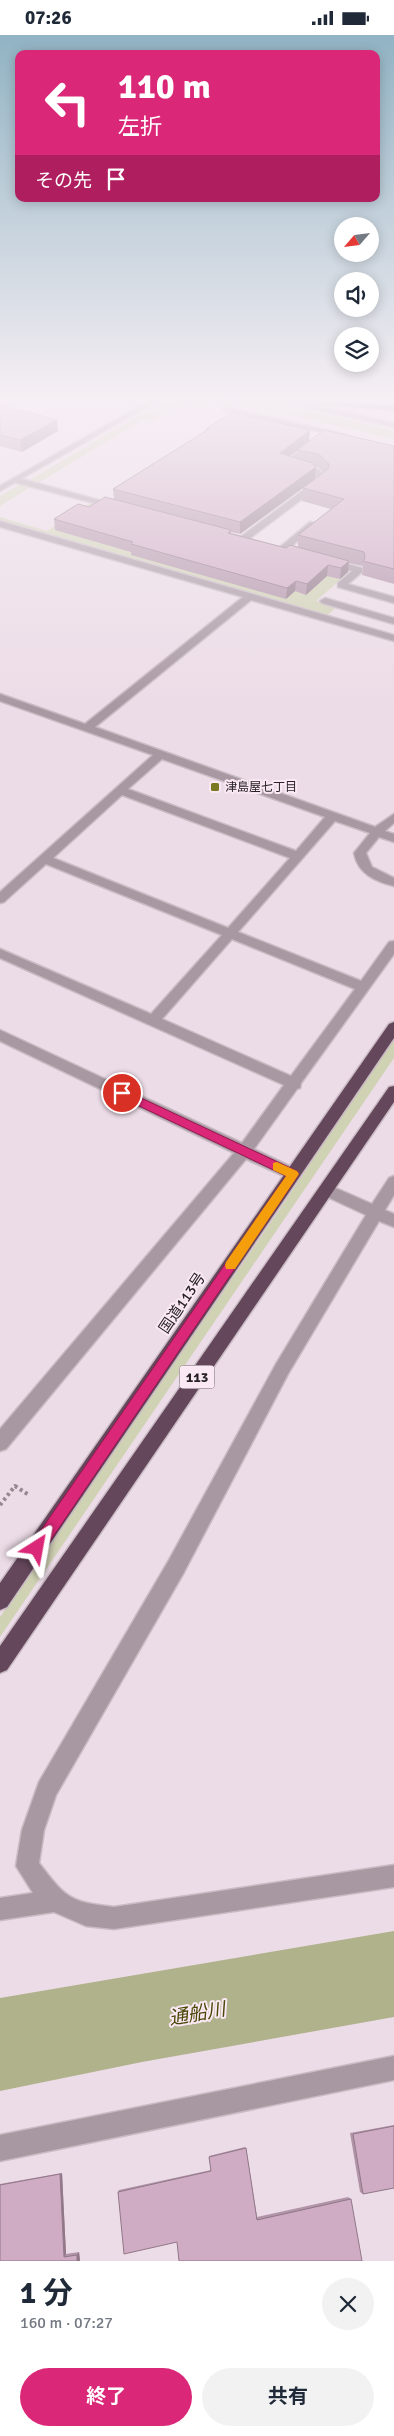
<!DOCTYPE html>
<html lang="ja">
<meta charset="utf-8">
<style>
:root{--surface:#fff;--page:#f2f2f3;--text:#1f2937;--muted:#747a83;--accent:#db2777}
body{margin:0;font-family:Signika,"Noto Sans JP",sans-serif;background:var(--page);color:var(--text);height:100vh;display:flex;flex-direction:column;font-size:19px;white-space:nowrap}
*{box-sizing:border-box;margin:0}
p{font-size:16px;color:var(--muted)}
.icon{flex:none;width:28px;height:28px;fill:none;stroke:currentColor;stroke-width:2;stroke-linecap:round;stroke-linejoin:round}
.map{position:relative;height:2226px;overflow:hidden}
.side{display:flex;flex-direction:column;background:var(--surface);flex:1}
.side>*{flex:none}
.top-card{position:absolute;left:15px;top:15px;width:365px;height:152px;border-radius:10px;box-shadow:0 2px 12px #0003;background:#db2777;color:#fff;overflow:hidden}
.needle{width:32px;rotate:242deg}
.fabs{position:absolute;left:334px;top:182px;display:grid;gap:10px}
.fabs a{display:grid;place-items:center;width:45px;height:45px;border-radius:50%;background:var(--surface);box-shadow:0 2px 12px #0003;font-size:25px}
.pin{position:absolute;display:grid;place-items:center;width:42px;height:42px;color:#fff;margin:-21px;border:2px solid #fff;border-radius:50%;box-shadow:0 1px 5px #0007}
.me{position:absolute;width:55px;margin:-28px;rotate:34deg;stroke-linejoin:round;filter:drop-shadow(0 0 4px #0008)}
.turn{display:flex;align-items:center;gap:18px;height:105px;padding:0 20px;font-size:22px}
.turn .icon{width:65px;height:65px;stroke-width:2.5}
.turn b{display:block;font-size:35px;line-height:42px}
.then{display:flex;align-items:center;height:48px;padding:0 20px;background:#0003;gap:10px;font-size:19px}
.round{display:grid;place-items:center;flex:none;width:52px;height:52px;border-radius:26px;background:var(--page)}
.headline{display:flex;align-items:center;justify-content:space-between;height:85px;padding:0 20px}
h1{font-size:30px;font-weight:700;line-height:38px}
.action{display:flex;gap:10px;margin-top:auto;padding:10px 20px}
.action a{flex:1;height:58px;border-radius:30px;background:var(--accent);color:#fff;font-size:20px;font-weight:700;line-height:58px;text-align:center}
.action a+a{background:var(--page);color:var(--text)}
.status{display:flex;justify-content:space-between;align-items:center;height:35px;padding:0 25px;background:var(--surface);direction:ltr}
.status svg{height:14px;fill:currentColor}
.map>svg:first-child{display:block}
.green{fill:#d0d2b4}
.water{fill:#b0b28c}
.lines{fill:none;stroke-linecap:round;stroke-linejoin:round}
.lane-casing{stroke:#c9bbc4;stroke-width:3}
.street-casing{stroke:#c9bbc4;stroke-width:3}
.secondary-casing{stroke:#c9bbc4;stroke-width:3}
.highway-casing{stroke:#c9bbc4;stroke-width:3}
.path{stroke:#958991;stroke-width:4;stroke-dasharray:3 3;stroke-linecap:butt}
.lane{fill:#a898a2;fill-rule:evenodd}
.street{fill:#a898a2;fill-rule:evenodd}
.secondary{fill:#8b7584;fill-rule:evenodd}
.highway{fill:#65475c;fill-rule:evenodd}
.wall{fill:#b294a9;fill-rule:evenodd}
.shaded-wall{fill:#917889}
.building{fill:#cfacc4;stroke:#917889}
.route{fill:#db2777;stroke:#8e194d}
.slow{fill:#f59e0b}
.poi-dot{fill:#7b7a22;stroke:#fae9f4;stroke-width:2}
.labels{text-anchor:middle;stroke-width:4;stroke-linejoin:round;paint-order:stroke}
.far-poi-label{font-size:12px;fill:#282226;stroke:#fae9f4;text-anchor:start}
.shield{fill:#fae9f4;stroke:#675e64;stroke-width:1}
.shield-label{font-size:14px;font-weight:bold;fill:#282226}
.street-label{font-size:15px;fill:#282226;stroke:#fae9f4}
.near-water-label{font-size:19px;font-style:italic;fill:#474604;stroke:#fae9f4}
</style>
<div class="status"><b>07:26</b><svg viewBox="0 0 49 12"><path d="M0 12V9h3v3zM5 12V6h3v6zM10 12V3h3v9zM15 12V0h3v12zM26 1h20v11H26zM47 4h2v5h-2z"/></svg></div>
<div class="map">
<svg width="394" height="2226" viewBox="0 0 394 2226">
<rect width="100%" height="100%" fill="#ecdce7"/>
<g class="green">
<path d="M179,364L217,368L207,367L205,371L181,369L150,387L143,385L38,448L28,446L139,380C155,379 164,366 179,364Z"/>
<path d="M241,367L289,371L394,395V404L266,375L244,373L246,370L236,369Z"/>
<path d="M22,448L32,451L0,471V461Z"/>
<path d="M90,468L328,533L327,535L346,540L316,566L336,572L327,581L0,486V482L47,496Z"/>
<path d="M394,1003V1023L0,1602V1582L280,1174Z"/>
</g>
<path class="water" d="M394,1896V1982L142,2027L0,2056V1963Z"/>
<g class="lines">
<g class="lane-casing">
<g id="lane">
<path d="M228,361L235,362L230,373L348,400L344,402L223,376Z"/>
<path d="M310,407L317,409L292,429L318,434L326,442V446L245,507H239V503L318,444L312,438L281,430Z"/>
<path d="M13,443H19L120,471L113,473L13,447Z"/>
<path d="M310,487L317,489L286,516H280V512Z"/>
<path d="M330,524L362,533V537L348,549L394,562V568L338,552V548L352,536L327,529V525Z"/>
<path d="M325,563L394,583V589L322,568L320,566Z"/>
</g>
</g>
<g class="street-casing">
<g id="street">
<path d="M157,361H166L0,456V451Z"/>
<path d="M287,364L394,388V392L284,368V364Z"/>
<path d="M0,486L394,600V606L251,565L95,692L375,792L394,779V788L385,796L394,799V807L379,802L366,818L372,832L394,843V851C375,846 358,839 354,818L370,798L335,786L238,897L361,946L389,907L394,906V919L301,1048L300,1053L297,1054L254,1114L298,1135L301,1139L298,1143L293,1145L288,1143L246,1124L6,1414L0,1416V1394L234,1118L0,1006V995L242,1108L284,1050L0,923V914L151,979L222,900L46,829L4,867L0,868V857L153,720L0,666V659L85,689L243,562L0,492ZM162,724L325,782L296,816L128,754ZM122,760L290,823L228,893L53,823ZM232,904L355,954L291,1041L162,984Z"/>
<path d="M394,1141V1160L385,1175L394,1179V1192L379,1186L288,1339L183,1539L56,1760L44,1795L39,1828C66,1863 69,1867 114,1872L394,1830V1852L114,1894L86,1891L54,1877L0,1885V1863L33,1858L16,1831L22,1795L39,1747L169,1525L276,1329L366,1180L321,1159L318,1155L321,1151L326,1149L331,1151L372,1169L389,1143Z"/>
<path d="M394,2021V2045L0,2126V2100Z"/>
</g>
</g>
<g class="secondary-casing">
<path id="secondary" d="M207,361H238L394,371V375L211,363Z"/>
</g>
<g class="highway-casing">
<g id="highway">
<path d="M394,987V1003L7,1572L0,1575V1548L389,989Z"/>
<path d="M394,1051V1067L7,1635L0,1638V1611L389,1052Z"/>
</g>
</g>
<path class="path" d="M0,1470L15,1451L29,1460"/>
<use href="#lane" class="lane"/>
<use href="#street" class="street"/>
<use href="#secondary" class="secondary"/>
<use href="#highway" class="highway"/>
</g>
<g class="wall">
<path d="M0,370L58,396L22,417L0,411Z"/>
<path d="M206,394L309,406L394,411V549L362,540L363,531L349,528L348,537L340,544L327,541L306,560L295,556L286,564L131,520V517L55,495L54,484L114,464L113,454L206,396ZM297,415V423L290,421L294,418ZM316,432H318L324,438L315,444ZM311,447L303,453L302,466L331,474L298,500V513H286L231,498V497L240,499Z"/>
<path d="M394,2090V2153L363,2159L360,2157L350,2098Z"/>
<path d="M245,2112L246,2113L257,2182L348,2162L351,2164L177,2207L118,2157L119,2155L211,2135L209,2121Z"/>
<path d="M62,2138L66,2219L79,2217L80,2226H0V2149Z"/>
</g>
<g class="shaded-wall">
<path d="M57,385L58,396L22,417L20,405Z"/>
<path d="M310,395L309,406L279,430L280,418Z"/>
<path d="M316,432L315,444L240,499V487Z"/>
<path d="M349,526L348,537L340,544L341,533Z"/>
<path d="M328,530L327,541L306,560L307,549Z"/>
<path d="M296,546L295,556L286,564L287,553Z"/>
<path d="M62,2138L66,2219L64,2222L60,2139Z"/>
<path d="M79,2217L80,2226H77V2220Z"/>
</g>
<g class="building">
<path d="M0,370L57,385L20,405L0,400Z"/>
<path d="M232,377L310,395L280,418L312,428L316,432L240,487L113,454L209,394H206Z"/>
<path d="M324,395L394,411V534L363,526L365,523L364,517L298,500L344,464L303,453L328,434L329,429L319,419L297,415Z"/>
<path d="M105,462L231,495L228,498L286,513L290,510L349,526L341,533L328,530L307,549L296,546L287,553L131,509L133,507L54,484L78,469L89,472Z"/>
<path d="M394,2091V2153L363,2159L353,2099Z"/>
<path d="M246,2113L257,2185L351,2164L362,2226H179L177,2207L124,2219L118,2157L211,2136L209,2122Z"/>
<path d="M60,2139L64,2222L77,2220V2226H0V2150Z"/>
</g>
<linearGradient id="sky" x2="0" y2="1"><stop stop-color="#91b3c3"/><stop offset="0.54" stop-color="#f6eff4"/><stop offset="1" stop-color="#f6eff4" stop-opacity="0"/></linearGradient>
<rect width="394" height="672" fill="url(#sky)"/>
<path class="route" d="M122,1054L297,1136L299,1139L42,1518L37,1520L32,1518L30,1513L32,1508L286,1141L118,1061V1055Z"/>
<path class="slow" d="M277,1127L297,1136L299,1139L235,1234H226L225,1230L226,1227L286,1141L273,1135V1128Z"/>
<rect class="poi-dot" x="210" y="747" width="10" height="10" rx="2.5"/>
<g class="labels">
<g class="far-poi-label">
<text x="225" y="756">津島屋七丁目</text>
</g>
<rect class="shield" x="179.5" y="1330.5" width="35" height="23" rx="4"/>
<g class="shield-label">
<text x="197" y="1347">113</text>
</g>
<g class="street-label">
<text transform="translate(182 1268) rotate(-56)" y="5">国道113号</text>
</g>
<g class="near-water-label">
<text transform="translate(197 1978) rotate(-10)" y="7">通船川</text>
</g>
</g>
</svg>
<div class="fabs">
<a><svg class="needle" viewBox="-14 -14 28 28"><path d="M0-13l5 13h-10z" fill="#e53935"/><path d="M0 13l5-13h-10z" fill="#747a83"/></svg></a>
<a><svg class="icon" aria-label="sound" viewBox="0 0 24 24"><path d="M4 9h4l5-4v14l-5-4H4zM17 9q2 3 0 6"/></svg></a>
<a><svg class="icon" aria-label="layers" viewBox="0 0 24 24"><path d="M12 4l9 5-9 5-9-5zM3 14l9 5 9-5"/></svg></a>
</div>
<div class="pin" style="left:122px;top:1058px;background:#d93025"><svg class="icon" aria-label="arrive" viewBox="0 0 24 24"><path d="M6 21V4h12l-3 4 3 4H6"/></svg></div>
<svg class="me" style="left:37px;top:1513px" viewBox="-20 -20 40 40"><path d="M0-17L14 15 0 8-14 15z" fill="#db2777" stroke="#fff" stroke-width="4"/></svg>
<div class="top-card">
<div class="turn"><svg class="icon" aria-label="left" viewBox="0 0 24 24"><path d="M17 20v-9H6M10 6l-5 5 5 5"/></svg><div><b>110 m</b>左折</div></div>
<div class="then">その先<svg class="icon" aria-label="arrive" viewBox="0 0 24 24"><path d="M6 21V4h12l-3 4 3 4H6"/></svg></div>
</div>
</div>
<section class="side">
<div class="headline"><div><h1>1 分</h1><p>160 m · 07:27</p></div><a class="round"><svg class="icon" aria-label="close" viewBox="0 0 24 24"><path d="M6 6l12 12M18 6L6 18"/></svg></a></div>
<div class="action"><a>終了</a><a>共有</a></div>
</section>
